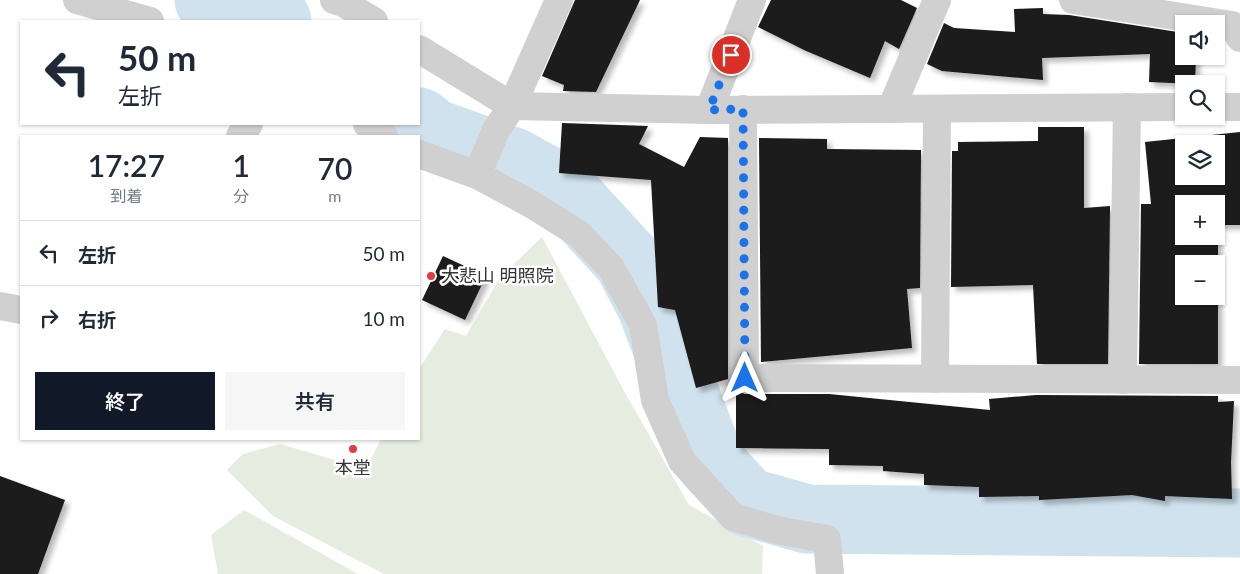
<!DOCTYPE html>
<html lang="ja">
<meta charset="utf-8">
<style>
:root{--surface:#fff;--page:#f6f6f7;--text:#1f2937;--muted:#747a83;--line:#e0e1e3;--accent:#111827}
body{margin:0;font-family:Lato,"Noto Sans JP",sans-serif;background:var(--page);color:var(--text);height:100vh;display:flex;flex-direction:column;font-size:19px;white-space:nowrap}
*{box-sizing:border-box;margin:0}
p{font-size:16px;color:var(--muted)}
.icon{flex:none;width:28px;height:28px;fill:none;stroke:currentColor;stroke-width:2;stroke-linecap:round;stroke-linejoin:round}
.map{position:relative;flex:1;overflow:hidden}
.side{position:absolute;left:20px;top:135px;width:400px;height:305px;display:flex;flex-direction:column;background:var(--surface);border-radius:0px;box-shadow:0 1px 4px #0004}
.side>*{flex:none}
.hud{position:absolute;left:20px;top:20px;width:400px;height:105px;border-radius:0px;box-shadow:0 1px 4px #0004;background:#fff;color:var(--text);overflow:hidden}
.tools{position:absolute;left:1175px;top:15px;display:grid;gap:10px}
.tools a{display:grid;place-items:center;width:50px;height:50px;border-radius:0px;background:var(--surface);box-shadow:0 1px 4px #0004;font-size:25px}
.pin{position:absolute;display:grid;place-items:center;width:42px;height:42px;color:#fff;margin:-21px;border:2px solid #fff;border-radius:50%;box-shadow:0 1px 5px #0007}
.me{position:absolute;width:55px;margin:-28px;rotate:0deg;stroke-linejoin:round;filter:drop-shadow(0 0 4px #0008)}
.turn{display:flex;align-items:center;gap:18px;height:105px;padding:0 15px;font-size:22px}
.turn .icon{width:65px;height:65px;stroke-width:2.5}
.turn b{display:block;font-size:35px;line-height:42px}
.eta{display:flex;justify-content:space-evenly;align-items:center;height:85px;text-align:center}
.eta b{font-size:30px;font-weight:600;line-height:35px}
.action{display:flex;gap:10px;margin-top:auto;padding:10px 15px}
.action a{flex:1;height:58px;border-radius:0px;background:var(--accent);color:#fff;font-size:20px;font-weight:600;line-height:58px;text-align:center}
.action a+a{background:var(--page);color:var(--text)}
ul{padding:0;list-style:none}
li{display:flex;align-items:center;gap:15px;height:65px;padding:0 15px;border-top:1px solid var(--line)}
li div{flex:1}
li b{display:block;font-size:19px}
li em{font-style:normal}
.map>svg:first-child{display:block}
.green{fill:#e6ecdf}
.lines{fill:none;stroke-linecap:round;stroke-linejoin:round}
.river{stroke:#cfe2ee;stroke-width:69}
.building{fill:#1a1a1a;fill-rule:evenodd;filter:url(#shadow)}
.street{stroke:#d0d0d0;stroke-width:28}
.route{stroke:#1a73e8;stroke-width:9;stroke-dasharray:0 16.2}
.poi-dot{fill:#e63946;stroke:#fff;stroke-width:2}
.labels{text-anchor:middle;stroke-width:5;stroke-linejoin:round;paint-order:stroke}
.poi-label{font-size:18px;fill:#333;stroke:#fff;text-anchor:start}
</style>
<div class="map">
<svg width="1240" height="574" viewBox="0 0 1240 574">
<defs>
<filter id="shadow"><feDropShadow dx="4.5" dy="4.5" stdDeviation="2.5" flood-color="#0004"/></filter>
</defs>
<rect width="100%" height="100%" fill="#fff"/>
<g class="green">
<path d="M542,237L624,391L689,505L763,546L762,574H384L273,516L227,470L243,454L280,444L366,469L381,439H419V369L445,329L466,336L501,276Z"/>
<path d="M244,510L358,574H218L211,535Z"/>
</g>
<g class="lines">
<g class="river">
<path d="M209,0L237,5L277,21"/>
<path d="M419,122L433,133L513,162L562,189L628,261L651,305L711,463L747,502L807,519L1240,523"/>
</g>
</g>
<g class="building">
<path d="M575,0H640L596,92L563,91L564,85L542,76Z"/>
<path d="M771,0H901L917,8L899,49L885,41L870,78L804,50L758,27Z"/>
<path d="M1043,8V14L1069,15L1184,33V56H1196L1195,84L1149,82L1150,54L1042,58L1043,80L942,71L927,64L944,23L954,28L1015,32L1014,9Z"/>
<path d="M562,123L648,126L639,144L684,167L700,137L728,138V379L696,388L675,310L658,307L651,180L559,173Z"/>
<path d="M1038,127H1084V208L1110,206L1108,364H1037L1033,285L951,287L952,151H958V142L1038,141Z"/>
<path d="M1240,132V225H1218V364H1139L1141,204H1151L1145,142ZM1184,144H1216V176H1184ZM1184,204H1216V236H1184ZM1184,264H1216V296H1184Z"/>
<path d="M759,138L827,139V149L921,150L920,288L907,289L912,348L761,362Z"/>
<path d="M443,256L486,276L465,320L422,300Z"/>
<path d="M736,391L745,394H829L990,410L989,399L1036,395L1218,396V402L1234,401L1231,462L1232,499L1165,496V501L1132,495L1039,500V496L979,497V487L924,485V474L883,471V466L829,465V449L736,448Z"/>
<path d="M0,476L65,500L38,574H0Z"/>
</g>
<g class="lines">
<g class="street">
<path d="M77,0L150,21"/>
<path d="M334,0L343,3L374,21"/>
<path d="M1073,0L1232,25L1240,38"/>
<path d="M419,49L512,106L709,110L1184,107"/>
<path d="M1216,107H1240"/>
<path d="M743,109L745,378L1240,380"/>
<path d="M891,109L937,0"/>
<path d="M709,110L752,0"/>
<path d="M367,124L384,136"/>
<path d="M240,136L249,124"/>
<path d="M419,154L477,175L531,204L579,234L611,268L643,325L655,400L682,461L733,517L781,531L827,539L830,574"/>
<path d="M477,175L496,130L512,106L559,0"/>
<path d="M0,306L21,310"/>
<path d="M935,379L937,109"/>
<path d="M1123,380L1127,107"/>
</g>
</g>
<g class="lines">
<path class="route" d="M731,55L709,110L743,109L745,378"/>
</g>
<g class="poi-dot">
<circle cx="431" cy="276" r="5"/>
<circle cx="353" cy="449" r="5"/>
</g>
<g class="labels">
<g class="poi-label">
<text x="441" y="282">大悲山 明照院</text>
<text x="353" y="474" text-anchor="middle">本堂</text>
</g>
</g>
</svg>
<div class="tools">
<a><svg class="icon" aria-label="sound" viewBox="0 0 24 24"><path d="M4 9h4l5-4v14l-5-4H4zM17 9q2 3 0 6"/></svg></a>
<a><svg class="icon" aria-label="search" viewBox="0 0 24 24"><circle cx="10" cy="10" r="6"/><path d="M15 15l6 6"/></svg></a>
<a><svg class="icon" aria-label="layers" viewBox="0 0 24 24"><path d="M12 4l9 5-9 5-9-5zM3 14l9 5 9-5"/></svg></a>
<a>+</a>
<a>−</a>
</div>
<div class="pin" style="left:731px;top:55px;background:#d93025"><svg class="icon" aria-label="arrive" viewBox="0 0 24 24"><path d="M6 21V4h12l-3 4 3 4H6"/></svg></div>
<svg class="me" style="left:745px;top:378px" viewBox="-20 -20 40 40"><path d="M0-17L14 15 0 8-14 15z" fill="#1a73e8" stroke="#fff" stroke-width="4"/></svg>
<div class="hud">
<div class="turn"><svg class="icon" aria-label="left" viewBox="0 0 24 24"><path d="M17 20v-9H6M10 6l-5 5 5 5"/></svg><div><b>50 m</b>左折</div></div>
</div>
<section class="side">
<div class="eta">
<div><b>17:27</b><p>到着</p></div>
<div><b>1</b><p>分</p></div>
<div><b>70</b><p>m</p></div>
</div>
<ul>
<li><svg class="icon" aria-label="left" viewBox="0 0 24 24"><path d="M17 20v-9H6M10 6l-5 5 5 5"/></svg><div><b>左折</b></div><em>50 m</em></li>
<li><svg class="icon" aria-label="right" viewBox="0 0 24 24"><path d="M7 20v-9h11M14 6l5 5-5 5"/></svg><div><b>右折</b></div><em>10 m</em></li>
</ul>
<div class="action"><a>終了</a><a>共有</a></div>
</section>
</div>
